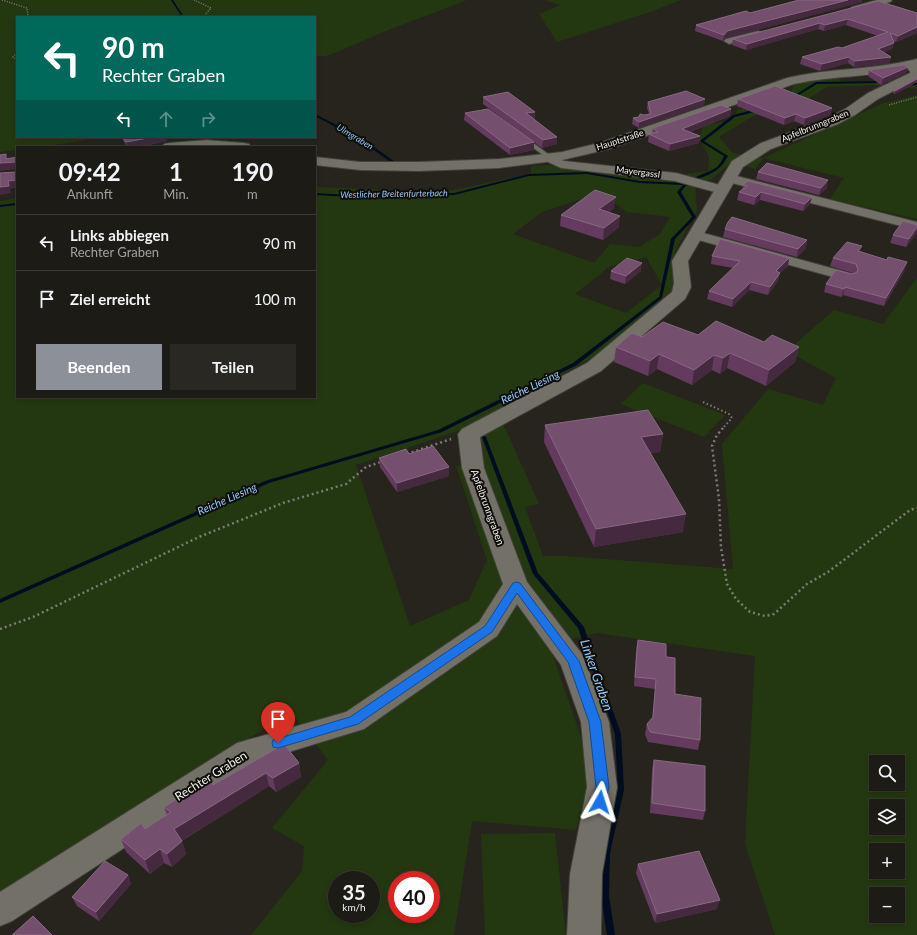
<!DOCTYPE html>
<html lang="de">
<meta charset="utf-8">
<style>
:root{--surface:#1c1b16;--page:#292823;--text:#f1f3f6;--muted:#a0a1a1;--line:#3a3935;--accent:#8c9099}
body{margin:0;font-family:Lato,sans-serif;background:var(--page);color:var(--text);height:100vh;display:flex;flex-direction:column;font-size:15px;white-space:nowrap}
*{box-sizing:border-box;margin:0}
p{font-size:13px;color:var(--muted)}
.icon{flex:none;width:22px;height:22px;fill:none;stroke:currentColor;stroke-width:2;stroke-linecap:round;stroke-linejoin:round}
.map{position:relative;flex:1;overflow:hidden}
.panel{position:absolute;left:16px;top:146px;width:300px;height:252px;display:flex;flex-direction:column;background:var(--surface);border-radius:0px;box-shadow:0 2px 6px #0003,0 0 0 1px var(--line)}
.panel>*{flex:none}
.top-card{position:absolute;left:16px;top:16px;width:300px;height:122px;border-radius:0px;box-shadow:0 2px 6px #0003,0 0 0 1px var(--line);background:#00695c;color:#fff;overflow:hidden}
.controls{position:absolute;left:869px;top:755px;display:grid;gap:8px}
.controls a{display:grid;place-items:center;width:36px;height:36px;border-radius:0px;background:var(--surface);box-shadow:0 2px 6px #0003,0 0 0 1px var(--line);font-size:20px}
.speed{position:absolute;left:328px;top:871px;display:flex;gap:8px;font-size:20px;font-weight:700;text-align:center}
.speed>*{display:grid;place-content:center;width:52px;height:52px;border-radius:50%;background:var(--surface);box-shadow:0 2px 6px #0003,0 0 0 1px var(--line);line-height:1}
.speed small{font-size:10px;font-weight:400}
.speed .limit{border:6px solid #d22;background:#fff;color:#111}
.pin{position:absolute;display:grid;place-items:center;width:34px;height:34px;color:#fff;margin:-41px -17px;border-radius:50% 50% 50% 0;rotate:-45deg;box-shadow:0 0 4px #0007}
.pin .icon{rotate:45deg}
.me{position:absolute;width:44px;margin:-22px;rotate:6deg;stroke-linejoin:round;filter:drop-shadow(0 0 3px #0008)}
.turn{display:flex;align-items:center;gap:14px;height:84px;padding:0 20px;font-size:18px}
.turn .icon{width:52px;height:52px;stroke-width:2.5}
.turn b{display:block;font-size:28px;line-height:34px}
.lanes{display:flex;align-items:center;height:38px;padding:0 20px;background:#0003;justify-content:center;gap:20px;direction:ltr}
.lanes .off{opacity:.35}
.eta{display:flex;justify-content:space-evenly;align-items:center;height:68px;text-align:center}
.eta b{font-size:24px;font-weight:700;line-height:28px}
.action{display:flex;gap:8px;margin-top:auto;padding:8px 20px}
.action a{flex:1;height:46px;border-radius:0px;background:var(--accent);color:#fff;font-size:16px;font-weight:700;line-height:46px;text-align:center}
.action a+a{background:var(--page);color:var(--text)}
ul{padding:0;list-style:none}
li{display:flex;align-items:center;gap:12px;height:56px;padding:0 20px;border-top:1px solid var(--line)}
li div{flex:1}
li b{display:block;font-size:15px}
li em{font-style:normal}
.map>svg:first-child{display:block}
.green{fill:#233810;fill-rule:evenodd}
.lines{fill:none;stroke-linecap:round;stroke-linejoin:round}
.stream{fill:#000d20;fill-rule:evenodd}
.service-casing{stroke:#42403a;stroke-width:2}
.minor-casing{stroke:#42403a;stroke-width:2}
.tertiary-casing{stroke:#42403a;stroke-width:2}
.secondary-casing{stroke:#42403a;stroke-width:2}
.path-far2{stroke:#7d7b75;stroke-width:1.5;stroke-dasharray:1 1.5;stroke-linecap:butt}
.path-far1{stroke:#7d7b75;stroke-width:2;stroke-dasharray:1.5 2.5;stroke-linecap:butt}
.path{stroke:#7d7b75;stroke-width:2.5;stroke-dasharray:2 3;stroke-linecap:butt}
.service{fill:#737067;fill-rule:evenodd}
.minor{fill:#737067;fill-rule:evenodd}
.tertiary{fill:#737067;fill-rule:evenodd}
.secondary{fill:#737067;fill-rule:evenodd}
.wall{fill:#643b5f}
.shaded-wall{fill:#45293e}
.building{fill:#744f6e;stroke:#886882}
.route{fill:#1a73e8;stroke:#114b97}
.labels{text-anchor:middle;stroke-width:4;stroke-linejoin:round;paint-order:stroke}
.far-street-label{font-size:9px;fill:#f5f3ee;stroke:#0e0d0a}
.far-water-label{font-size:9px;font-style:italic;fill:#94cafd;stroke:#0e0d0a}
.street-label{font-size:10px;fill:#f5f3ee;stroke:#0e0d0a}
.water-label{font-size:11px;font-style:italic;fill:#94cafd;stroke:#0e0d0a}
.near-street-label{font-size:12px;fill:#f5f3ee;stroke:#0e0d0a}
.near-water-label{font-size:13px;font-style:italic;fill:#94cafd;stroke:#0e0d0a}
</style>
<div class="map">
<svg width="917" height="935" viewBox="0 0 917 935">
<rect width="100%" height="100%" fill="#26241d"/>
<g class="green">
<path d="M0,0H467L391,29L327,56H315V17H17V137H107L40,147H17V150L0,152Z"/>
<path d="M545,0H681L653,11L557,42L539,14L560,5Z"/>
<path d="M832,77L842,81H917V89L873,85L827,87L795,107L753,116L719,137L733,153L763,158L884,103L917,95V219L830,199L844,178L763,158L756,169L730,163L712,179L695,185L697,210L675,252L678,290L608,349L497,410L539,504L525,507L543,556H567L733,569L722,444L768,389L823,405L836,378L787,351L834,310L883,324L917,278V935H775L745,844L755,656L597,633L549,644L592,769L576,830L472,821L454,935H251L302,871L304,846L272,828L328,760L290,712L0,899V201L17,198V397H315V187L443,192L531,174V166L547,165L637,174L646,179L708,171L709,157L699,137L704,125L731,121L738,109L772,107L790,101L793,84ZM600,193L627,212L670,217L660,234L639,247L610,244L594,263L513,234L542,212ZM646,257L662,285L626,313L575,294L609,267ZM461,430L480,465L456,466L487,560L469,600L410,626L356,465ZM876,762H898V784H876ZM876,806H898V828H876ZM876,850H898V872H876ZM337,880H371V914H337ZM397,880H431V914H397ZM876,894H898V916H876Z"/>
<path d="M643,383L725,415L704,437L621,404Z"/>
<path d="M555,833L566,935H485L481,834Z"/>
</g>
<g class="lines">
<g class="stream">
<path d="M171,0H173L184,17H182Z"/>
<path d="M878,81L891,82L892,83L891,84L878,83L817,84L792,99L790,98L816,82Z"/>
<path d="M904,83H917V85H905L904,84Z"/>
<path d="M757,109L758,110V111L735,117L704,141L728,156C725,161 723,165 718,169C706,179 691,177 681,192L696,217L675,239L662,298L577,365L442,432L269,483L0,603V599L265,481L438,430L573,363L659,297L671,239L692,217L677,192L683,185L640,183L587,174L529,176L454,195L351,197L315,195V193L351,195L454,193L529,174L587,172L640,181L685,183L696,177L712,170L717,167L721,162L724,156L701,142V140L733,115Z"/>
<path d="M315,114L360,137L395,162L392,163L358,139L315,116Z"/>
<path d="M17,203V205L0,207V205Z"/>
<path d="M482,436H484L486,437L538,573L584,627L621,734L624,790L610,853L609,896L615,935H607L601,896L602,853L618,790L615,734L578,628L533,574L482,437Z"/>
</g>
<g class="service-casing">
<path id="service" d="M521,137H525L555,159L550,160L521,139Z"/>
</g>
<g class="minor-casing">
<g id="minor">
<path d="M877,0H892L890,2L855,12L850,9L852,7Z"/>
<path d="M758,31L761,32L763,34L761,36L729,44L724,41L726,39Z"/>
<path d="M552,155L564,161L676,173L727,187L729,190L727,193L722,194L675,181L561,168L548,162L546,159L548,156Z"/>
<path d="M729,174L917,222V230L724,181L723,178L724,175Z"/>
<path d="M696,231L853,274L855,277L853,280L848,281L691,238L689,235L691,232Z"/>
</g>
</g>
<g class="tertiary-casing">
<path id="tertiary" d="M910,62L917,65V79L878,99L855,115L838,124L771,149L743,167L688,261L691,287L685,299L601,371L480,437L484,468L527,582L582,654L609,722L617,787L602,874L601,935H567L570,874L587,787L581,722L561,665L517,604L497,636L364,729L256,762L12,921L0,926V892L237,743L346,712L479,622L503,584L462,468L458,434L462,429L587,363L672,292L674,283L672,261L732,161L761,143L828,118L845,109L868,93L910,73V71L904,66L906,63Z"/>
</g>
<g class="secondary-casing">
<g id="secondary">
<path d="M917,59V67C877,77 835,75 794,84L609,149L562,160L499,168L419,171L360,170L315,165V157L360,162H419L499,159L562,152L599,143L787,78C829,68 874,70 917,59Z"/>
<path d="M207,140L244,143L249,144L251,147H162L164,144L169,143Z"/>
</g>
</g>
<g class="path-far2">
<path d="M2,0L27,8L28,17"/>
<path d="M194,0L211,8L205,15"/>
<path d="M17,53L13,57L17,60"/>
<path d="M889,105L917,97"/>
</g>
<path class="path-far1" d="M703,402L729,414L732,418L722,429"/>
<g class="path">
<path d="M723,428L717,435L712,446L719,499L721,547L727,584L736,599L750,612L765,616L774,614L807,584L828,572L910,510L917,508"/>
<path d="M407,454L451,439"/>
<path d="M0,629L33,617L199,537L283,503L346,484L366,467L381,462"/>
</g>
<use href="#service" class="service"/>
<use href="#minor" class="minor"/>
<use href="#tertiary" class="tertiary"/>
<use href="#secondary" class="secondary"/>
</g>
<g class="wall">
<path d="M878,1L917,13V33L896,42L893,41L892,49L884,52L891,57L889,63L854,67L848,63L820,71L800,64L802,57L842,48L878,36L846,25L824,31L818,29L746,50L732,45L733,39Z"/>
<path d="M862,2L726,38L723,41L695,31L696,25L750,13Z"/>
<path d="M908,67L906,73L881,85L868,76L869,70Z"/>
<path d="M917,78V82L895,94L893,93L894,90Z"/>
<path d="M483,97L535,112V119H533L557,144L542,148L483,104Z"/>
<path d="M705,99L704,105L639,128L632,124L633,118L649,114L647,108L648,102Z"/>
<path d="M738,99L832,108L830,115L804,125L794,121L784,125L737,106Z"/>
<path d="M731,109L730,116L690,132L700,136L699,143L669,151L648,142L649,134H652L653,128Z"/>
<path d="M465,113L534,142V150L510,155L464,120Z"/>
<path d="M121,137H167V141L139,147H127Z"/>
<path d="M758,172L827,188L819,195L756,179Z"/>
<path d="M743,185L810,204L803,211L760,200L754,205L737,200L739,192L742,190Z"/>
<path d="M614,208L609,212L619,227L603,240L560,226L561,215Z"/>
<path d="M917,225V230L916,234L906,247L890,243L893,235Z"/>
<path d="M725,229L807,240L806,248L797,257L723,237Z"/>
<path d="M861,252L905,270L884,306L843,295L841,297L824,292L826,284L851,274H854L853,273L830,266L833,258Z"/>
<path d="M712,256L788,266L779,274L778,281L768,295L749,290L732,307L707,299L709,291L733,268L711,264Z"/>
<path d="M611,271H641L625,284L610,279Z"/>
<path d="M698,335L764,342L799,347L795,362L766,386L727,368L720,374L712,370L692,385L657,369L648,376L614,362L616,347L642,337Z"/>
<path d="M545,425L663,434L660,452L651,453L683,532L594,547L544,442Z"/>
<path d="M409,454L449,467V476L397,492L380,467L379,458Z"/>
<path d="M638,640L666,657L675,694L700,740L698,750L648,742L645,734L647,724L652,719L655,689L634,686L636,649Z"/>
<path d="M654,760L705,811L703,820L650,813L652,769Z"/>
<path d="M299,763L301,777L276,792L269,786L182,841L186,854L172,867L164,863L150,874L126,852L121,839L145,829L167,815L164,807L213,785Z"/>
<path d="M638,864L717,909L655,923L636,873Z"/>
<path d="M128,875L131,884L99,921L77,906L72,897Z"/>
</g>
<g class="shaded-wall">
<path d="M848,0H862V2L726,38L723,41L724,35L727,31Z"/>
<path d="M848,19L846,25L824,31L825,25Z"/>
<path d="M820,23L818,29L746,50L747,44Z"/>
<path d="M917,27V33L896,42L898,36Z"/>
<path d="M894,43L892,49L876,55L878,49Z"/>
<path d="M849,57L848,63L820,71L822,64Z"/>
<path d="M891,57L889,63L854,67L855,61Z"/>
<path d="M908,67L906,73L881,85L883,78Z"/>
<path d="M917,79V82L895,94V91Z"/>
<path d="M705,99L704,105L639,128V122Z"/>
<path d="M832,108L830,115L804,125L805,118Z"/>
<path d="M731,109L730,116L681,136L682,129Z"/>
<path d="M535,112V119L525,121L526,113Z"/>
<path d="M796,114L794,121L784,125L785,118Z"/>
<path d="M700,136L699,143L669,151L670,144Z"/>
<path d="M154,137H167V141L139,147H127L126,142Z"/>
<path d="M557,137V144L542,148L543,140Z"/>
<path d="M534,142V150L510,155V148Z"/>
<path d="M6,154L8,162H16L17,169L0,171V163L6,159Z"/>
<path d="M17,180V187L10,189L11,193L0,195V187L8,181Z"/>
<path d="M828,180L827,188L819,195L821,188Z"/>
<path d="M761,192L760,200L754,205L756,197Z"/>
<path d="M616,197L614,208L598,221L599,209Z"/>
<path d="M812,197L810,204L803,211L805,204Z"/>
<path d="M620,216L619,227L603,240L604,228Z"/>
<path d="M917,227L916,234L906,247L909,239Z"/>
<path d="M807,240L806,248L797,257L798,249Z"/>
<path d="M862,246L860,254L858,251Z"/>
<path d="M789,258L788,266L779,274L778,281L768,295L770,287L776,271Z"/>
<path d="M907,262L905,270L884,306L886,298Z"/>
<path d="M642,263L641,271L625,284L626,276Z"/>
<path d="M751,282L749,290L732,307L733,299Z"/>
<path d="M845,287L843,295L841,297L844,289Z"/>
<path d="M799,347L795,362L766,386L769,370Z"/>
<path d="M730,353L727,368L720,374L723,358Z"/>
<path d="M659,354L657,369L648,376L650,361Z"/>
<path d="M714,355L712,370L692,385L694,370Z"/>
<path d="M663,434L660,452L639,455L641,437Z"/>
<path d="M449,467V476L397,492V483Z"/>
<path d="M686,514L683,532L594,547L596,529Z"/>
<path d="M299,763L301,777L276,792L273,778Z"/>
<path d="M266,773L269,786L178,843L174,829Z"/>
<path d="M182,841L186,854L172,867L167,854Z"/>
<path d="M160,849L164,863L150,874L145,860Z"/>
<path d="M128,875L131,884L99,921L96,912Z"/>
<path d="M720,900L717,909L655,923L657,914Z"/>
</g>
<g class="building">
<path d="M799,0H848L727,31L724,35L696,25L746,11L750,13Z"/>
<path d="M878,1L917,13V27L898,36L890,33L894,43L878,49L891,57L855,61L849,57L822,64L802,57L838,47L842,48L888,32L848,19L825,25L820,23L747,44L733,39Z"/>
<path d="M904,65L908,67L883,78L869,70Z"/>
<path d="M917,78V79L895,91L894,90Z"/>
<path d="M775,86L832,108L805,118L796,114L785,118L738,99Z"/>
<path d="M686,91L705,99L639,122L633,118L639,117L640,114L644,115L651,114L648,102Z"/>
<path d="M508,92L535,112L526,113L557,137L543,140L483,97Z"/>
<path d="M721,105L731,109L682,129L700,136L670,144L649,134L658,132L653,128Z"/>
<path d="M488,109L534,142L510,148L465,113Z"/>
<path d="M123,137H154L126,142Z"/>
<path d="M237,145L251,147H234Z"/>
<path d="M6,154V159L17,157V180L8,181L9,186L0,187V173L16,172V162L0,163V155Z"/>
<path d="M767,163L828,180L821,188L758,172Z"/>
<path d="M748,181L812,197L805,204L761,192L756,197L739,192L747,186L743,185Z"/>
<path d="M595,190L616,197L599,209L620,216L604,228L561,215Z"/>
<path d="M732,217L807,240L798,249L725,229L728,222Z"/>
<path d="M903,221L917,225V227L909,239L893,235Z"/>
<path d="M720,239L789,258L776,271L780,273L770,287L751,282L733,299L709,291L740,261L712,256Z"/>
<path d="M847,242L862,246L858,251L887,260L888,257L907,262L886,298L845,287L844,289L826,284L836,270L851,274L856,273L858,270L856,264L833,258Z"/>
<path d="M627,258L642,263L626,276L611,271Z"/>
<path d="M716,321L764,342L772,335L799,347L769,370L730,353L723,358L714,355L694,370L659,354L650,361L616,347L632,333L642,337L663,322L698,335Z"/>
<path d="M648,410L663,434L641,437L686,514L596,529L545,425Z"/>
<path d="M433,446L449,467L397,483L379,458L406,449L409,454Z"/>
<path d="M638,640L666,644V657L675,658V694L701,698L700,740L650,732L647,724L653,717L656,679L635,677Z"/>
<path d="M284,744L299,763L273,778L266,773L174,829L182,841L167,854L160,849L145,860L121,839L141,823L145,829L171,812L164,807L208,779L213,785Z"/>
<path d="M654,760L705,766V811L652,803Z"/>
<path d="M699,851L720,900L657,914L638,864Z"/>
<path d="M105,861L128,875L96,912L72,897Z"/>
<path d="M33,916L52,935H12Z"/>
</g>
<path class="route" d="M516,582L520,583L579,661L601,722L609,787L604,806L600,807L595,806L593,802L596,787L589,722L568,662L517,593L492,632L358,724L278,748L273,747L272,743L273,740L350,717L485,626L513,583Z"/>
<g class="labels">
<g class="far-street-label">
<text transform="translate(815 126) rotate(-22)" y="3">Apfelbrunngraben</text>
<text transform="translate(620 140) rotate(-18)" y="3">Hauptstraße</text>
<text transform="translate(638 172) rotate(7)" y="3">Mayergassl</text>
</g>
<g class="far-water-label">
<text transform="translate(355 137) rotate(31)" y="3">Ulmgraben</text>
<text transform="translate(394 194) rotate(-1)" y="3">Westlicher Breitenfurterbach</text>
</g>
<g class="street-label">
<text transform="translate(488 507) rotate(70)" y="4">Apfelbrunngraben</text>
</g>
<g class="water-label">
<text transform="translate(530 387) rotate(-26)" y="4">Reiche Liesing</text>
<text transform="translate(227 499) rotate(-24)" y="4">Reiche Liesing</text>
</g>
<g class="near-street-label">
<text transform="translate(211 776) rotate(-32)" y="4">Rechter Graben</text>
</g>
<g class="near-water-label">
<text transform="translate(597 675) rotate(71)" y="5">Linker Graben</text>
</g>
</g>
</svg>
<div class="controls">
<a><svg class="icon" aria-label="search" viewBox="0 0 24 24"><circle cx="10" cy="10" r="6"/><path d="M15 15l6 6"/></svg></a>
<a><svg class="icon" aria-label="layers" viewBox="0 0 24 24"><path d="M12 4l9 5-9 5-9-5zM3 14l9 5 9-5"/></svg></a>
<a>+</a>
<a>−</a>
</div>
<div class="speed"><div>35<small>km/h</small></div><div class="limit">40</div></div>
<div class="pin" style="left:278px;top:743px;background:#d93025"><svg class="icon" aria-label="arrive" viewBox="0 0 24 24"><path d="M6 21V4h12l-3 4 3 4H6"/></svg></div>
<svg class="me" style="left:600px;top:802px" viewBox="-20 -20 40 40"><path d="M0-17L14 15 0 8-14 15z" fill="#1a73e8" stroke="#fff" stroke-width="4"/></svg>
<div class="top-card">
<div class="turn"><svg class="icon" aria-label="left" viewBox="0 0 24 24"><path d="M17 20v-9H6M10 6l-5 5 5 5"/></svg><div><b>90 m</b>Rechter Graben</div></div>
<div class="lanes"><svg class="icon" aria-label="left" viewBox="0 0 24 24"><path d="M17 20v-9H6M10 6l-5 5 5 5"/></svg><svg class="icon off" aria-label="ahead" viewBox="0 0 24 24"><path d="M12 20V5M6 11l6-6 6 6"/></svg><svg class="icon off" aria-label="right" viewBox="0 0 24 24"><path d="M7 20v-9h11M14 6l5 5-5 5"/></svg></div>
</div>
<section class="panel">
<div class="eta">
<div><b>09:42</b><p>Ankunft</p></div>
<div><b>1</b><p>Min.</p></div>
<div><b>190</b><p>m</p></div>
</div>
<ul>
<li><svg class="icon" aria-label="left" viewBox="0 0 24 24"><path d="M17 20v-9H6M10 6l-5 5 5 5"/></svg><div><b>Links abbiegen</b><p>Rechter Graben</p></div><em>90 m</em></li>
<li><svg class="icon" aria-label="arrive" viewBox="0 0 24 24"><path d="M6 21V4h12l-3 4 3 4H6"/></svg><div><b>Ziel erreicht</b></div><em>100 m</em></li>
</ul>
<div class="action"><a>Beenden</a><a>Teilen</a></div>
</section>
</div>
